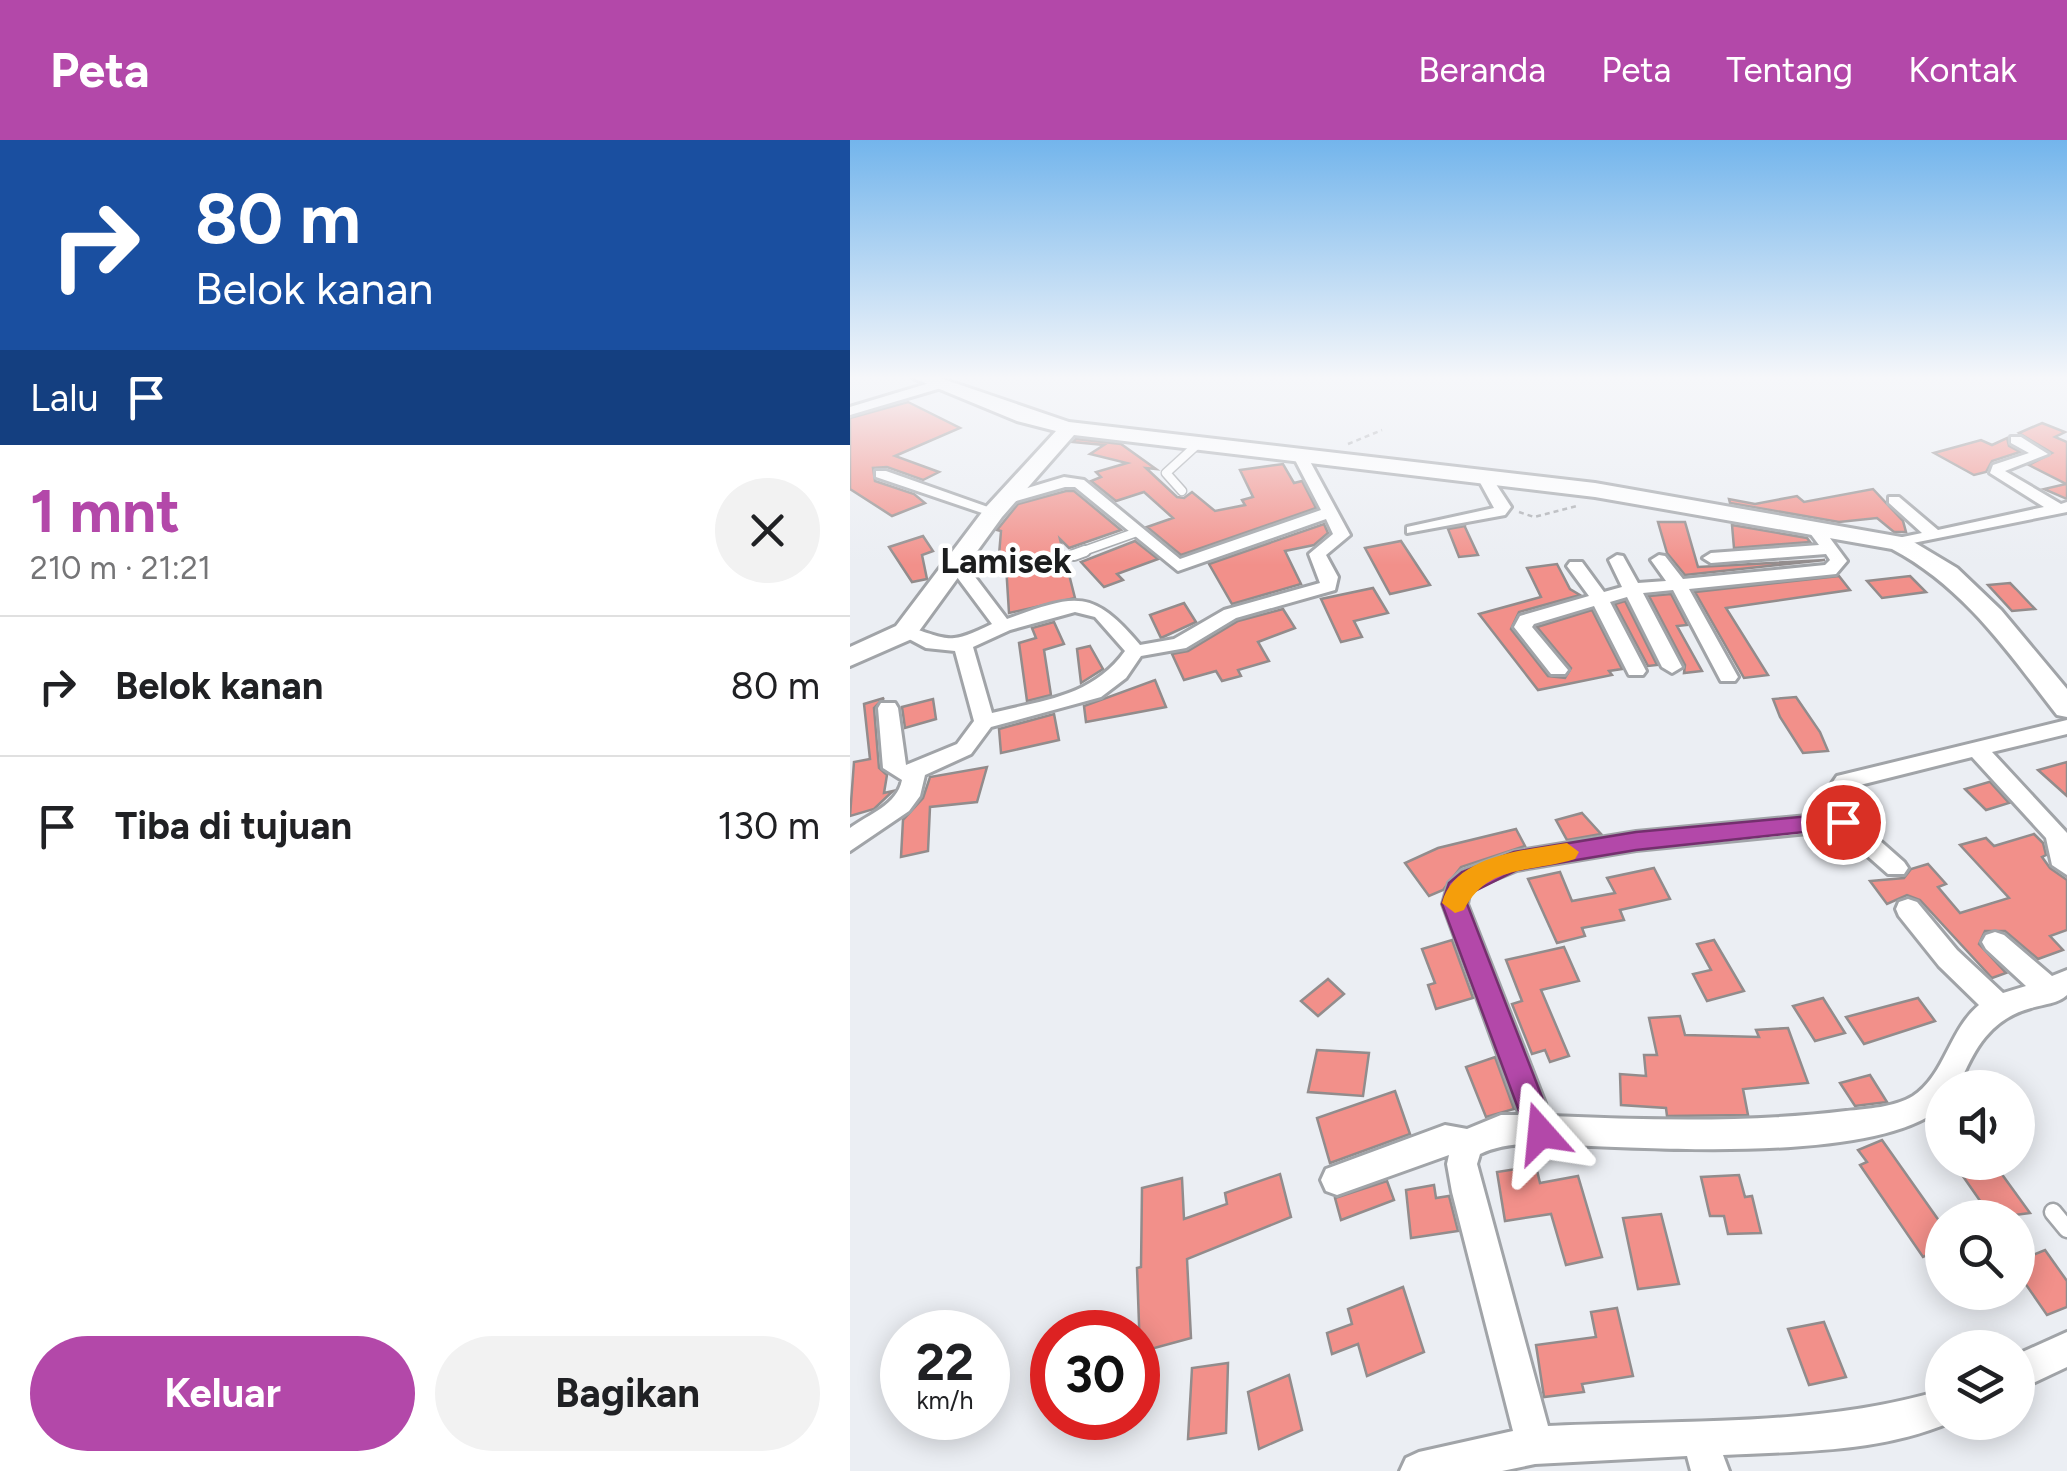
<!DOCTYPE html>
<html lang="id">
<meta charset="utf-8">
<style>
:root{--surface:#fff;--page:#f2f2f2;--text:#202124;--muted:#757577;--line:#e0e0e0;--accent:#b348a9}
body{margin:0;font-family:Figtree,sans-serif;background:var(--page);color:var(--text);height:100vh;display:flex;flex-direction:column;font-size:38px;white-space:nowrap}
*{box-sizing:border-box;margin:0}
p{font-size:32px;color:var(--muted)}
.icon{flex:none;width:55px;height:55px;fill:none;stroke:currentColor;stroke-width:2;stroke-linecap:round;stroke-linejoin:round}
.map{position:relative;flex:1;overflow:hidden}
.details{display:flex;flex-direction:column;background:var(--surface);width:850px}
.details>*{flex:none}
.guide{background:#1a4fa0;color:#fff;overflow:hidden}
.tools{position:absolute;left:1075px;top:930px;display:grid;gap:20px}
.tools a{display:grid;place-items:center;width:110px;height:110px;border-radius:50%;background:var(--surface);box-shadow:0 5px 25px #0003;font-size:50px}
.speed{position:absolute;left:30px;top:1170px;display:flex;gap:20px;font-size:50px;font-weight:700;text-align:center}
.speed>*{display:grid;place-content:center;width:130px;height:130px;border-radius:50%;background:var(--surface);box-shadow:0 5px 25px #0003;line-height:1}
.speed small{font-size:25px;font-weight:400}
.speed .limit{border:15px solid #d22;background:#fff;color:#111}
.pin{position:absolute;display:grid;place-items:center;width:85px;height:85px;color:#fff;margin:-42px;border:5px solid #fff;border-radius:50%;box-shadow:0 2px 10px #0007}
.me{position:absolute;width:110px;margin:-55px;rotate:342deg;stroke-linejoin:round;filter:drop-shadow(0 0 8px #0008)}
.turn{display:flex;align-items:center;gap:35px;height:210px;padding:0 30px;font-size:45px}
.turn .icon{width:130px;height:130px;stroke-width:2.5}
.turn b{display:block;font-size:70px;line-height:85px}
.then{display:flex;align-items:center;height:95px;padding:0 30px;background:#0003;gap:20px;font-size:38px}
.round{display:grid;place-items:center;flex:none;width:105px;height:105px;border-radius:52px;background:var(--page)}
.head{display:flex;align-items:center;justify-content:space-between;height:170px;padding:0 30px}
h1{font-size:60px;font-weight:700;line-height:75px;color:var(--accent)}
.button{display:flex;gap:20px;margin-top:auto;padding:20px 30px}
.button a{flex:1;height:115px;border-radius:60px;background:var(--accent);color:#fff;font-size:40px;font-weight:700;line-height:115px;text-align:center}
.button a+a{background:var(--page);color:var(--text)}
ul{padding:0;list-style:none}
li{display:flex;align-items:center;gap:30px;height:140px;padding:0 30px;border-top:2px solid var(--line)}
li div{flex:1}
li b{display:block;font-size:38px}
li em{font-style:normal}
header{display:flex;align-items:center;gap:60px;box-sizing:border-box;height:140px;padding:0 50px;background:var(--accent);color:#fff}
header strong{font-size:48px}
nav{display:flex;gap:55px;margin-inline-start:auto;font-size:35px}
main{display:flex;flex:1;min-height:0}
.map>svg:first-child{display:block}
.building{fill:#f2908a;stroke:#928c8c;stroke-width:2.5}
.lines{fill:none;stroke-linecap:round;stroke-linejoin:round}
.lane-far2-casing{stroke:#a1a4a8;stroke-width:11}
.lane-far1-casing{stroke:#a1a4a8;stroke-width:14}
.lane-casing{stroke:#a1a4a8;stroke-width:21}
.street-casing{stroke:#a1a4a8;stroke-width:6}
.secondary-casing{stroke:#a1a4a8;stroke-width:6}
.path{stroke:#abadb1;stroke-width:2.5;stroke-dasharray:5 4;stroke-linecap:butt}
.lane-far2{stroke:#fff;stroke-width:8}
.lane-far1{stroke:#fff;stroke-width:10}
.lane{stroke:#fff;stroke-width:16}
.street{fill:#fff;fill-rule:evenodd}
.secondary{fill:#fff;fill-rule:evenodd}
.route{fill:#b348a9;stroke:#742f6e;stroke-width:2.5}
.slow{fill:#f59e0b}
.labels{text-anchor:middle;stroke-width:9;stroke-linejoin:round;paint-order:stroke}
.far-quarter-label{font-size:35px;font-weight:bold;fill:#1c1d1e;stroke:#fff}
</style>
<header>
<strong>Peta</strong>
<nav><a>Beranda</a><a>Peta</a><a>Tentang</a><a>Kontak</a></nav>
</header>
<main>
<section class="details">
<div class="guide">
<div class="turn"><svg class="icon" aria-label="right" viewBox="0 0 24 24"><path d="M7 20v-9h11M14 6l5 5-5 5"/></svg><div><b>80 m</b>Belok kanan</div></div>
<div class="then">Lalu<svg class="icon" aria-label="arrive" viewBox="0 0 24 24"><path d="M6 21V4h12l-3 4 3 4H6"/></svg></div>
</div>
<div class="head"><div><h1>1 mnt</h1><p>210 m · 21:21</p></div><a class="round"><svg class="icon" aria-label="close" viewBox="0 0 24 24"><path d="M6 6l12 12M18 6L6 18"/></svg></a></div>
<ul>
<li><svg class="icon" aria-label="right" viewBox="0 0 24 24"><path d="M7 20v-9h11M14 6l5 5-5 5"/></svg><div><b>Belok kanan</b></div><em>80 m</em></li>
<li><svg class="icon" aria-label="arrive" viewBox="0 0 24 24"><path d="M6 21V4h12l-3 4 3 4H6"/></svg><div><b>Tiba di tujuan</b></div><em>130 m</em></li>
</ul>
<div class="button"><a>Keluar</a><a>Bagikan</a></div>
</section>
<div class="map">
<svg width="1217" height="1331" viewBox="0 0 1217 1331">
<rect width="100%" height="100%" fill="#ebeef3"/>
<g class="building">
<path d="M58,262L110,288L45,316L89,332L73,340L37,327L23,328L25,341L64,354L75,363L42,376L0,349V278Z"/>
<path d="M1192,283L1215,292L1205,297L1217,302V359L1194,349L1216,344L1179,325L1202,313L1169,293Z"/>
<path d="M1157,298L1159,306L1170,312L1142,321L1136,332L1124,335L1084,313L1131,300L1142,305Z"/>
<path d="M226,299L271,304L306,329L296,328L327,357L334,358L342,352L365,371L395,365L392,360L403,357L390,330L433,324L444,343L452,341L466,368L331,415L297,387L323,378L294,352L266,361L241,341L251,337L246,332L277,323L240,314L254,305L223,302Z"/>
<path d="M1023,349L1053,381L1056,392H1044L1027,378L989,382L880,363L879,359L905,364L947,356L954,362Z"/>
<path d="M216,351H224L271,390L219,408L210,399L225,458L159,473L156,425L148,427L151,391L147,390L168,364Z"/>
<path d="M808,382H835L848,427L975,420L835,435L817,413Z"/>
<path d="M474,384L478,393L464,405L435,411L451,444L382,464L359,424Z"/>
<path d="M882,385L957,398L960,402L884,408Z"/>
<path d="M615,386V387L628,415L609,417L598,389Z"/>
<path d="M73,396L83,411L72,415L77,439L62,442L39,407Z"/>
<path d="M285,401L308,419L267,434L273,440L254,447L231,422Z"/>
<path d="M551,401L580,445L540,454L515,408Z"/>
<path d="M707,424L720,449L730,455L669,472L661,489L698,536L715,538L721,528L687,487L742,470L772,529L759,531L762,535L688,550L629,474L691,457L677,428Z"/>
<path d="M989,436L1000,450L876,468L918,535L894,538L845,452Z"/>
<path d="M1060,436L1076,452L1032,458L1017,441Z"/>
<path d="M1160,443L1166,449L1185,469L1162,471L1138,445Z"/>
<path d="M523,448L538,473L504,481L512,497L491,502L471,459Z"/>
<path d="M821,454L837,485L827,486L852,531L834,533L835,525L799,456Z"/>
<path d="M775,461L807,525L798,526L765,464Z"/>
<path d="M334,463L346,482L311,498L300,475Z"/>
<path d="M433,469L445,488L408,502L419,521L388,530L391,536L372,541L366,531L334,540L322,514L338,511L388,481Z"/>
<path d="M204,482L214,504L194,510L201,555L177,561L169,503L186,498L182,488Z"/>
<path d="M240,506L253,529L231,543L227,509Z"/>
<path d="M305,540L316,567L236,582L234,566Z"/>
<path d="M946,557L970,592L978,611L953,613L930,577L923,559Z"/>
<path d="M34,558L24,568L29,628L37,635L34,653L43,651L24,669L0,676L4,622L20,619L14,564Z"/>
<path d="M83,559L86,579L55,588L52,567Z"/>
<path d="M204,574L209,600L151,613L149,589Z"/>
<path d="M1217,622V656L1188,630Z"/>
<path d="M137,627L127,662L80,667L78,711L51,717L53,680L73,658L80,637Z"/>
<path d="M1139,642H1140L1159,663L1136,670L1115,649Z"/>
<path d="M732,673L751,694L717,700L706,680Z"/>
<path d="M666,689L675,706L611,727L593,750L579,756L555,723L588,708Z"/>
<path d="M1184,694L1193,703L1196,715L1192,717L1200,728L1217,740V790L1200,796L1213,810L1188,819L1155,791H1135L1129,804L1156,833L1142,838L1070,760L1057,755L1037,764L1020,741L1054,738L1061,729L1078,724L1096,744L1088,747L1110,773L1159,758L1110,705L1136,698L1144,706Z"/>
<path d="M804,728L820,759L770,770L774,780L732,788L735,796L707,803L678,739L710,732L722,761L765,753L757,738Z"/>
<path d="M602,800L623,858L586,869L578,845L585,843L572,809Z"/>
<path d="M864,800L894,851L857,861L843,834L861,830L847,804Z"/>
<path d="M714,807L729,841L691,850L719,916L700,922L695,910L682,914L662,864L672,861L656,820Z"/>
<path d="M478,839L494,854L468,876L451,861Z"/>
<path d="M973,858L995,893L965,901L943,866Z"/>
<path d="M1068,858L1085,881L1014,904L996,877Z"/>
<path d="M830,876L835,895L909,897L906,890L938,888L958,943L893,949L898,975L817,976L816,968L771,965L770,934L796,936L794,915H807L799,878Z"/>
<path d="M467,910L519,913L513,956L458,952Z"/>
<path d="M645,917L664,969L636,977L616,927Z"/>
<path d="M1020,935L1037,962L1005,966L990,943Z"/>
<path d="M545,951L560,994L480,1023L467,978Z"/>
<path d="M1032,1000L1092,1085V1108L1073,1117L1010,1025L1017,1022L1008,1010Z"/>
<path d="M1103,1022H1143L1180,1073L1142,1078Z"/>
<path d="M686,1026L690,1043L728,1036L752,1117L716,1125L701,1074L655,1081L647,1032Z"/>
<path d="M430,1034L441,1077L337,1119L341,1198L290,1212L287,1128L291,1127L292,1048L332,1038L334,1079L377,1064L375,1053Z"/>
<path d="M889,1035L895,1057L902,1056L911,1093L878,1094L874,1076H860L851,1037Z"/>
<path d="M537,1041L544,1060L491,1080L485,1058Z"/>
<path d="M584,1045L586,1058L599,1056L608,1091L561,1098L556,1050Z"/>
<path d="M811,1074L829,1144L788,1149L773,1078Z"/>
<path d="M1195,1110L1217,1141V1167L1197,1175L1168,1133V1121Z"/>
<path d="M553,1147L574,1212L517,1236L508,1204L482,1214L477,1193L502,1184L498,1169Z"/>
<path d="M767,1168L783,1236L732,1244L734,1252L694,1257L686,1205L746,1197L741,1172Z"/>
<path d="M974,1182L996,1237L959,1245L938,1189Z"/>
<path d="M378,1223L376,1293L338,1299L342,1228Z"/>
<path d="M439,1235L452,1290L409,1309L398,1252Z"/>
</g>
<g class="lines">
<g class="lane-far2-casing">
<g id="lane-far2">
<path d="M332,351L316,333L350,302"/>
<path d="M228,413L287,392"/>
</g>
</g>
<g class="lane-far1-casing">
<path id="lane-far1" d="M224,415L235,411"/>
</g>
<g class="lane-casing">
<path id="lane" d="M1203,1072L1217,1089"/>
</g>
<g class="street-casing">
<g id="street">
<path d="M86,241L91,242V248L0,275V267Z"/>
<path d="M1161,297H1171L1198,314L1155,331L1211,364L1217,362V372L1043,407V399L1072,393L1039,363V357H1049L1088,390L1194,367L1140,333L1143,325L1179,313L1161,303Z"/>
<path d="M444,311L456,314L500,395L476,415L488,437L485,450L386,478L336,508L291,516L276,538L251,557L141,587L121,614L75,635L70,656L59,671L0,711V688C19,674 47,665 52,640L33,628L28,568L31,563H45L48,568L56,625L107,604L124,581L105,511L76,508L46,492L55,486C100,499 97,506 142,484L98,425L101,421H113L157,479C225,455 241,447 290,505L324,499L374,470L470,443L459,414L483,394L476,379L328,431L225,347H215L156,364L148,359L151,356L214,337L234,340L330,419L471,370L442,314ZM225,472L245,477L275,511C242,557 193,560 142,573L123,507L160,490Z"/>
<path d="M26,331H36L152,372L138,375L26,337Z"/>
<path d="M633,331L638,332L661,367L655,375L557,393V387L644,368L626,335Z"/>
<path d="M965,384L971,386L997,421L986,434L839,449L888,537L885,541H871L823,450L793,453L832,527L822,533L812,527L777,457L760,462L796,531L793,535H779L744,466L684,484L682,487L718,530L715,534H701L664,487L670,476L739,456L717,426L720,422H732L754,452L772,447L759,420L767,415L773,416L788,443L816,441L801,420L809,415L815,416L833,439L975,425L980,420L976,414L861,423L853,418L861,413L969,405L957,389Z"/>
<path d="M1217,580V594L1142,612L1217,693V735L1202,725L1196,698L1122,617L1002,647L994,659L1002,676L1054,722L1058,728L1054,734H1038L988,690L786,710L667,730L630,745L619,754L617,764L700,976C798,980 898,983 996,971C1017,969 1045,967 1063,956C1095,935 1099,890 1129,865L1089,826L1049,776L1046,769L1049,762L1058,759L1067,762L1107,810L1153,853L1176,846L1136,809L1132,802L1136,795L1145,792L1154,795L1202,836L1217,830V855C1207,864 1194,864 1181,868C1140,879 1123,910 1108,948H1092V967C1030,1021 824,1009 741,1006C704,1005 664,998 630,1014L627,1024L698,1286C825,1280 972,1287 1092,1250V1282H1101C1028,1313 950,1311 873,1315L879,1331H841L837,1316L685,1324L652,1331H550L556,1318L569,1312L663,1291L602,1052L597,1024L599,1015L487,1055L476,1051L471,1040L476,1029L595,985L617,989L651,975H670L593,764L599,743L612,731L664,712L786,692L979,674L972,658L987,636Z"/>
<path d="M1217,1192V1227L1168,1250V1214Z"/>
</g>
</g>
<g class="secondary-casing">
<path id="secondary" d="M63,238H90L219,282L745,343L1057,398L1107,428L1151,470L1217,549V577L1207,575C1158,512 1114,447 1042,409L745,357L224,295L152,377L64,498L0,526V507L46,486L136,367L206,291L167,281Z"/>
</g>
<g class="path">
<path d="M498,304L532,290"/>
<path d="M669,372L684,377L727,366"/>
</g>
<use href="#lane-far2" class="lane-far2"/>
<use href="#lane-far1" class="lane-far1"/>
<use href="#lane" class="lane"/>
<use href="#street" class="street"/>
<use href="#secondary" class="secondary"/>
</g>
<linearGradient id="sky" x2="0" y2="1"><stop stop-color="#73b5ec"/><stop offset="0.56" stop-color="#f6f7fa"/><stop offset="1" stop-color="#f6f7fa" stop-opacity="0"/></linearGradient>
<rect width="1217" height="425" fill="url(#sky)"/>
<path class="route" d="M993,673L1005,682L1001,687L786,710L667,730L619,754L617,764L706,993L702,1003L691,1007L681,1003L592,764L599,743L612,732L664,712L786,692Z"/>
<path class="slow" d="M717,703L729,712L725,719C681,733 637,724 614,770L605,773L592,763C605,715 675,710 717,703Z"/>
<g class="labels">
<g class="far-quarter-label">
<text x="156" y="433">Lamisek</text>
</g>
</g>
</svg>
<div class="tools">
<a><svg class="icon" aria-label="sound" viewBox="0 0 24 24"><path d="M4 9h4l5-4v14l-5-4H4zM17 9q2 3 0 6"/></svg></a>
<a><svg class="icon" aria-label="search" viewBox="0 0 24 24"><circle cx="10" cy="10" r="6"/><path d="M15 15l6 6"/></svg></a>
<a><svg class="icon" aria-label="layers" viewBox="0 0 24 24"><path d="M12 4l9 5-9 5-9-5zM3 14l9 5 9-5"/></svg></a>
</div>
<div class="speed"><div>22<small>km/h</small></div><div class="limit">30</div></div>
<div class="pin" style="left:993px;top:682px;background:#d93025"><svg class="icon" aria-label="arrive" viewBox="0 0 24 24"><path d="M6 21V4h12l-3 4 3 4H6"/></svg></div>
<svg class="me" style="left:691px;top:993px" viewBox="-20 -20 40 40"><path d="M0-17L14 15 0 8-14 15z" fill="#b348a9" stroke="#fff" stroke-width="4"/></svg>
</div>
</main>
